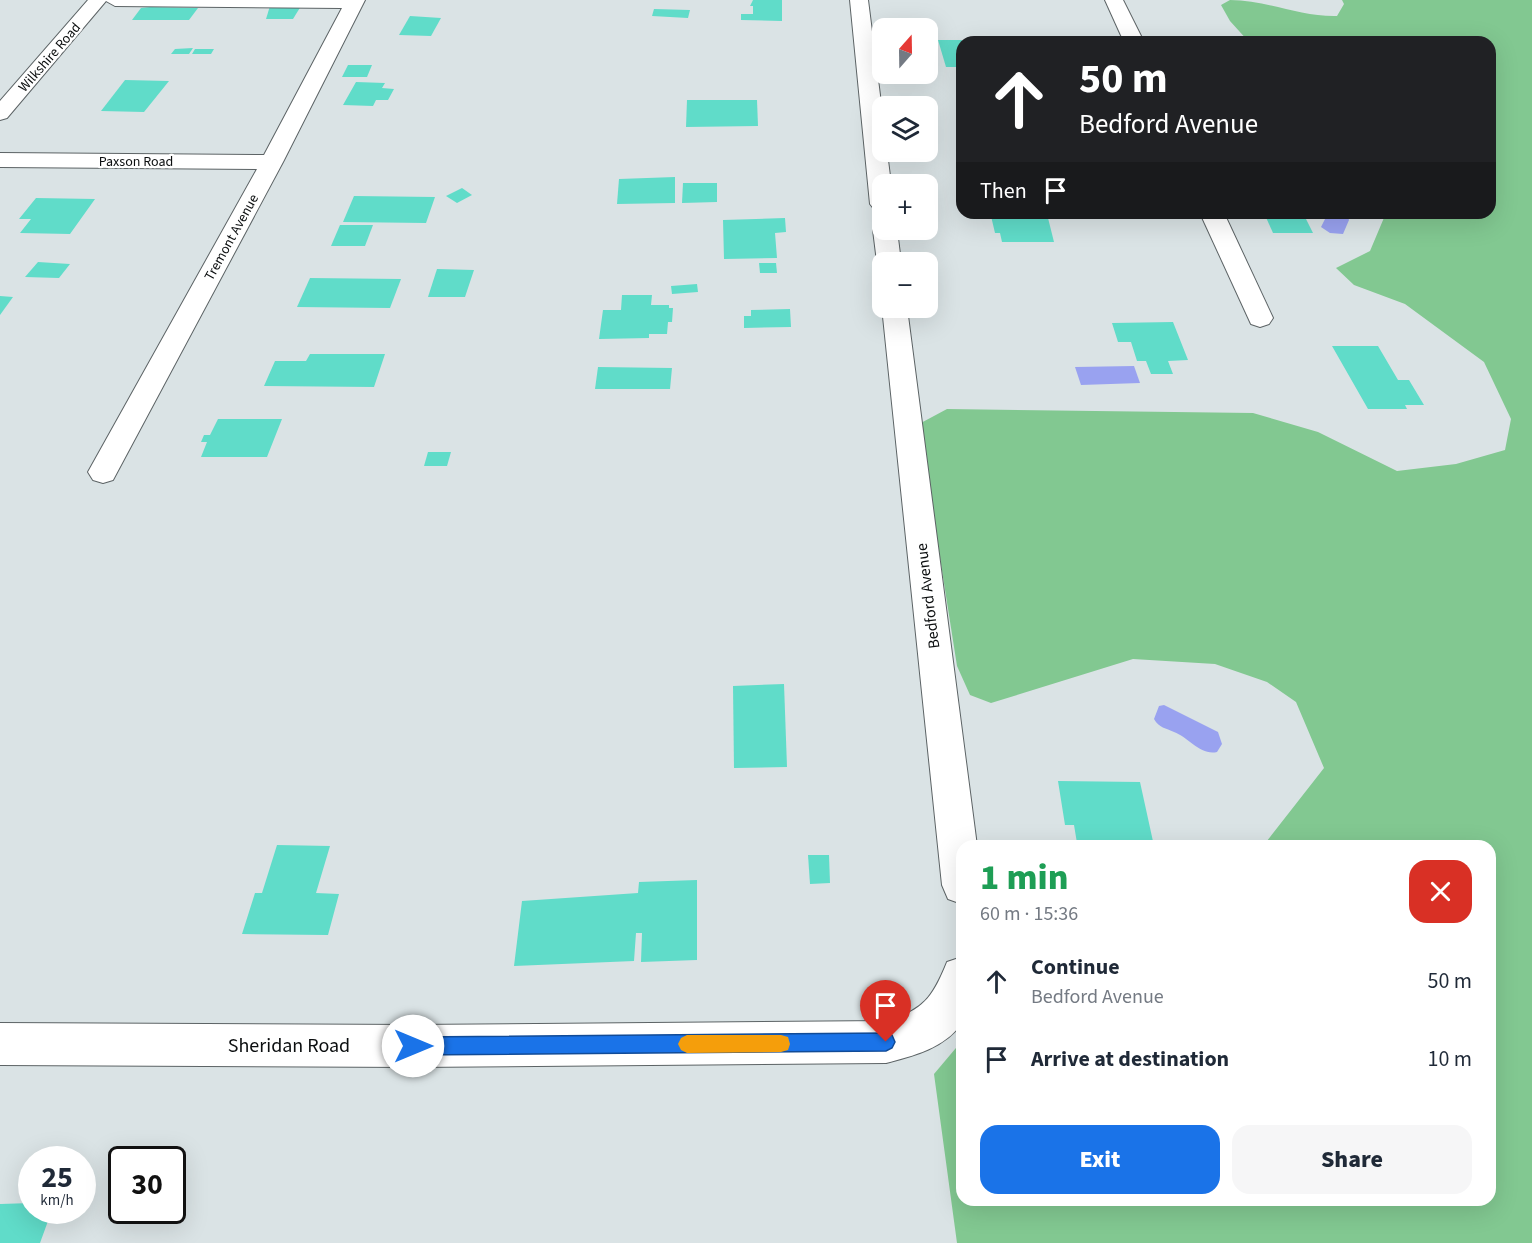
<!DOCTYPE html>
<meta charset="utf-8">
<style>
:root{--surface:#fff;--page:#f6f6f7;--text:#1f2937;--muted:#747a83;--accent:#1a73e8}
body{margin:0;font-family:"Source Sans 3",sans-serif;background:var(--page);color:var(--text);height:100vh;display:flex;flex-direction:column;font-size:22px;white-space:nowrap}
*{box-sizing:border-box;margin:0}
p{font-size:20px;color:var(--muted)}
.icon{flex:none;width:33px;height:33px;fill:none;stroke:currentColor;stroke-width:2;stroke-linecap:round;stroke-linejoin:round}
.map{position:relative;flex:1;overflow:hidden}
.drawer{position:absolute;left:956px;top:840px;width:540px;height:366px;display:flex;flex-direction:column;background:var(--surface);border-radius:18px;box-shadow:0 6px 24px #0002}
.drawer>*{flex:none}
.hud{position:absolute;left:956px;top:36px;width:540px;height:183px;border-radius:18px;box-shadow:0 6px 24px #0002;background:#202124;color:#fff;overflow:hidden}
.needle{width:39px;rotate:20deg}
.tools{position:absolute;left:872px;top:18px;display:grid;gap:12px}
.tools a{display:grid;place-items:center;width:66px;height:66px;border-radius:12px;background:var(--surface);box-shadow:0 6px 24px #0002;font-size:30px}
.speed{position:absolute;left:18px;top:1146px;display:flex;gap:12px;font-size:30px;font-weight:700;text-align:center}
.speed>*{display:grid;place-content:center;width:78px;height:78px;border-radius:50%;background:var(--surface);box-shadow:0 6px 24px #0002;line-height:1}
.speed small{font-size:15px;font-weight:400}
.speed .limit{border:3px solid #111;border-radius:9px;background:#fff;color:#111}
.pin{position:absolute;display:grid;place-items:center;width:51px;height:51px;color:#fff;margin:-62px -26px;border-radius:50% 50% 50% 0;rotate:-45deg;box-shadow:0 0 6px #0007}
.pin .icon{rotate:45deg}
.me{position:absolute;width:66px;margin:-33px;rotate:90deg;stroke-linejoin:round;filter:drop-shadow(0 0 4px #0008)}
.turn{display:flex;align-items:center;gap:21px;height:126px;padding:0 24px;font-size:27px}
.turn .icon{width:78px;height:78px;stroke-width:2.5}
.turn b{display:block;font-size:42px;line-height:51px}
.then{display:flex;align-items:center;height:57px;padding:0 24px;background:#0003;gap:12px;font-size:22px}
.round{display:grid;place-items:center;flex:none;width:63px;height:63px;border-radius:18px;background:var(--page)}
.overview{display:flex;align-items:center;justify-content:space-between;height:102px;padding:0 24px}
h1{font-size:36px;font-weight:800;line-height:45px;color:#1e9e55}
.cta{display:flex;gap:12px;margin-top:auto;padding:12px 24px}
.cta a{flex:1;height:69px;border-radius:18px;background:var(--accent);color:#fff;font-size:24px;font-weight:800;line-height:69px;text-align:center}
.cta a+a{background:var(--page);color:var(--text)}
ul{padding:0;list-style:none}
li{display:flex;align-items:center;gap:18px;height:78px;padding:0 24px}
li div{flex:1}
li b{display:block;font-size:22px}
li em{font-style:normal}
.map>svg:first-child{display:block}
.green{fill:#82c891}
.water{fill:#99a2f0}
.building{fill:#60dcc9}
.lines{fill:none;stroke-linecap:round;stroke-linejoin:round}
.minor-casing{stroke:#5c6365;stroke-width:2}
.minor{fill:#fff;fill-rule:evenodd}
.route{fill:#1a73e8;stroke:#114b97;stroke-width:1.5}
.slow{fill:#f59e0b}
.labels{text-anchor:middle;stroke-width:4.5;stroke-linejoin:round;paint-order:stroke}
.far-street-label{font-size:14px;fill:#0b0e0f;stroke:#fff}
.street-label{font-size:16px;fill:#0b0e0f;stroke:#fff}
.near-street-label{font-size:20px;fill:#0b0e0f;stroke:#fff}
</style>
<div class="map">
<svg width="1532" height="1243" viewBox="0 0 1532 1243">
<rect width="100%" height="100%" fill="#dae3e5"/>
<path class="green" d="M1230,0C1267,0 1301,17 1337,16L1344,4L1342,0H1532V1243H957L934,1074L961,1042L962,1200H1490V846H1263L1324,768L1296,702L1267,682L1215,664L1133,659L991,703L970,695L957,666L919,424L947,409L1253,413L1318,432L1397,471L1456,464L1505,450L1511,419L1484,362L1405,304L1354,285L1336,268L1370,251L1386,213H1490V42H1249L1230,21L1221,5Z"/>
<g class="water">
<path d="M1325,213H1346L1349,220L1343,234L1330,233L1321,227L1326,217Z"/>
<path d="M1134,366L1140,383L1081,385L1075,367Z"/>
<path d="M1164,705L1218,732L1222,744L1217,752C1201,756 1188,737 1174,732C1166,728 1159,728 1154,719L1159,706Z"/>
</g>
<g class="building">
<path d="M753,0H782V21L741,20V14H753V6H750Z"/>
<path d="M270,6H301L293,19H266Z"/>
<path d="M141,8L150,7L198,8L189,20H132Z"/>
<path d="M654,9L690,10L688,18L652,16Z"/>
<path d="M410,16L441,18L431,36L399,35Z"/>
<path d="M1173,36H1204L1207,42H1176Z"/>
<path d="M938,40H962V67H946Z"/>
<path d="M193,48L189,54H171L175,49Z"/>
<path d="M195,49H214L211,54H192Z"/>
<path d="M348,65H372L367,77H342Z"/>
<path d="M125,80L169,81L144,112L101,111Z"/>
<path d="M356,82L385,83L382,88L394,89L388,100H376L373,106L343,105Z"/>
<path d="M687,100H757L758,126L686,127Z"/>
<path d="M675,177V203L617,204L619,179Z"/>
<path d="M683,183H717V202L682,203Z"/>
<path d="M462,188L472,195L457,203L446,196Z"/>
<path d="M354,196L435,197L426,223L343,222Z"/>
<path d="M36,198L95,199L70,234L20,233L31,219H19Z"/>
<path d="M993,213H1042L1043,218H1048L1054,242H1002L1000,233H995L991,216H994Z"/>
<path d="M1264,213H1303L1313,233H1273Z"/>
<path d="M785,218L786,232L775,233L777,258L724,259L723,220Z"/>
<path d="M340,225H373L365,246H331Z"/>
<path d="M38,262L70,264L59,278L25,277Z"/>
<path d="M759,263H776L777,273H760Z"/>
<path d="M437,269L474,270L465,297H428Z"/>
<path d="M310,278L401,279L390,308L297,307Z"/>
<path d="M697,284L698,292L672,294L671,286Z"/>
<path d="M622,295H652L651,305H669V308H673L672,322H668L667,334H649V338L599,339L603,310H621Z"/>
<path d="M0,296L13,297L0,315Z"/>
<path d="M790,309L791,327L744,328V316H751V310Z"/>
<path d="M1173,322L1188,360L1168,361L1173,374H1151L1146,361H1137L1131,342H1118L1112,323Z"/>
<path d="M1332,346H1378L1398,380H1409L1424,405H1405L1407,409H1368Z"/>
<path d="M310,354H385L374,387L264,386L275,361H306Z"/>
<path d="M598,367L672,368L670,389H595Z"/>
<path d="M218,419H282L267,457H201L207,442H201L204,435H210Z"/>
<path d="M428,452H451L447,466H424Z"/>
<path d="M784,684L787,767L734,768L733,686Z"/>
<path d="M1058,781L1140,782L1154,846H1070V844L1077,843L1074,825H1065Z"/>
<path d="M277,845L330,846L316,893L339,894L328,935L242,934L255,893H262Z"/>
<path d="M808,855H829L830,883L810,884Z"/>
<path d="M697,880V960L641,962L642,933H636L634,961L514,966L522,901L638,893L639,882Z"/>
<path d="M32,1203V1210H52L40,1243H0V1204Z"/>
</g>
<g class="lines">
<g class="minor-casing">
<g id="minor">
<path d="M88,0H365L283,162L113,480L103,483L93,480L88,472L257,169L0,167V153L264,155L342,8L115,6L106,1L7,118L0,120V101Z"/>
<path d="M850,0H868L882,111V152H887L891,184H882V211L874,209L870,204Z"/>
<path d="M1105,0H1123L1144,42H1124Z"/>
<path d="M1200,213H1224L1273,318L1269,324L1260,327L1251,324Z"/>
<path d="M882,223V230H897L901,262H882V268L877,262L873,230L877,225Z"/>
<path d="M882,307L907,308L977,846H962V904L948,899L942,885Z"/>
<path d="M962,957V1023C945,1048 913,1056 886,1063L413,1067L0,1065V1023L413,1025L886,1021C923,1011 933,997 947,962Z"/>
</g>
</g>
<use href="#minor" class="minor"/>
</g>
<path class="route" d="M886,1033L892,1035L895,1042L892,1048L886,1051L413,1055L407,1052L404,1046L407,1039L413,1037Z"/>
<path class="slow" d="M687,1035H781L788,1037L790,1044L788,1050L781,1052L687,1053L681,1050L678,1044L681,1038Z"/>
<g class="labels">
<g class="far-street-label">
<text transform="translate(49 57) rotate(-49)" y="5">Wilkshire Road</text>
<text x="136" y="166">Paxson Road</text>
<text transform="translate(231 237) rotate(-61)" y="5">Tremont Avenue</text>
</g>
<g class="street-label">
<text transform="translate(927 596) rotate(-97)" y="6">Bedford Avenue</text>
</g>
<g class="near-street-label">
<text x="289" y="1052">Sheridan Road</text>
</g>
</g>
</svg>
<div class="tools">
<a><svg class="needle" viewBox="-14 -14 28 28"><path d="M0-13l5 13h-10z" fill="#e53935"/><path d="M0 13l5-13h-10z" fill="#747a83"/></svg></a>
<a><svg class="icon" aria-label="layers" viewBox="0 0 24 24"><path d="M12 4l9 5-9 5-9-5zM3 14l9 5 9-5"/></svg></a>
<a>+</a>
<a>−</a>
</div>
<div class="speed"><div>25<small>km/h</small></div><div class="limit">30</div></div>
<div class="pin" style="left:886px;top:1042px;background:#d93025"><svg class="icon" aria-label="arrive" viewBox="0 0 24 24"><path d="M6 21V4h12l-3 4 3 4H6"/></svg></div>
<svg class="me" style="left:413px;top:1046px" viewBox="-20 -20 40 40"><circle r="19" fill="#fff"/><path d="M0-13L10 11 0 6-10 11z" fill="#1a73e8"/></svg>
<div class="hud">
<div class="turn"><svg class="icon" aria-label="ahead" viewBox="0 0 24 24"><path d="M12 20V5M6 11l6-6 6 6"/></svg><div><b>50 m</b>Bedford Avenue</div></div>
<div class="then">Then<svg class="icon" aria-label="arrive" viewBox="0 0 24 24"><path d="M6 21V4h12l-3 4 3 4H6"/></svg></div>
</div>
<section class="drawer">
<div class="overview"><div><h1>1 min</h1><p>60 m · 15:36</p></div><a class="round" style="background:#d93025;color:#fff"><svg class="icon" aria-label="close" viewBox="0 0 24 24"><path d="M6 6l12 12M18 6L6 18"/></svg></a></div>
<ul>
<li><svg class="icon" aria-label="ahead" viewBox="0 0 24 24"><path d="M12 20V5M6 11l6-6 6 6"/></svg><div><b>Continue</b><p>Bedford Avenue</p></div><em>50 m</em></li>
<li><svg class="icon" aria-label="arrive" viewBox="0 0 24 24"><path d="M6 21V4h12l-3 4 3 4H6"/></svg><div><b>Arrive at destination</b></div><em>10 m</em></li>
</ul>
<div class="cta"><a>Exit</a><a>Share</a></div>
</section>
</div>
